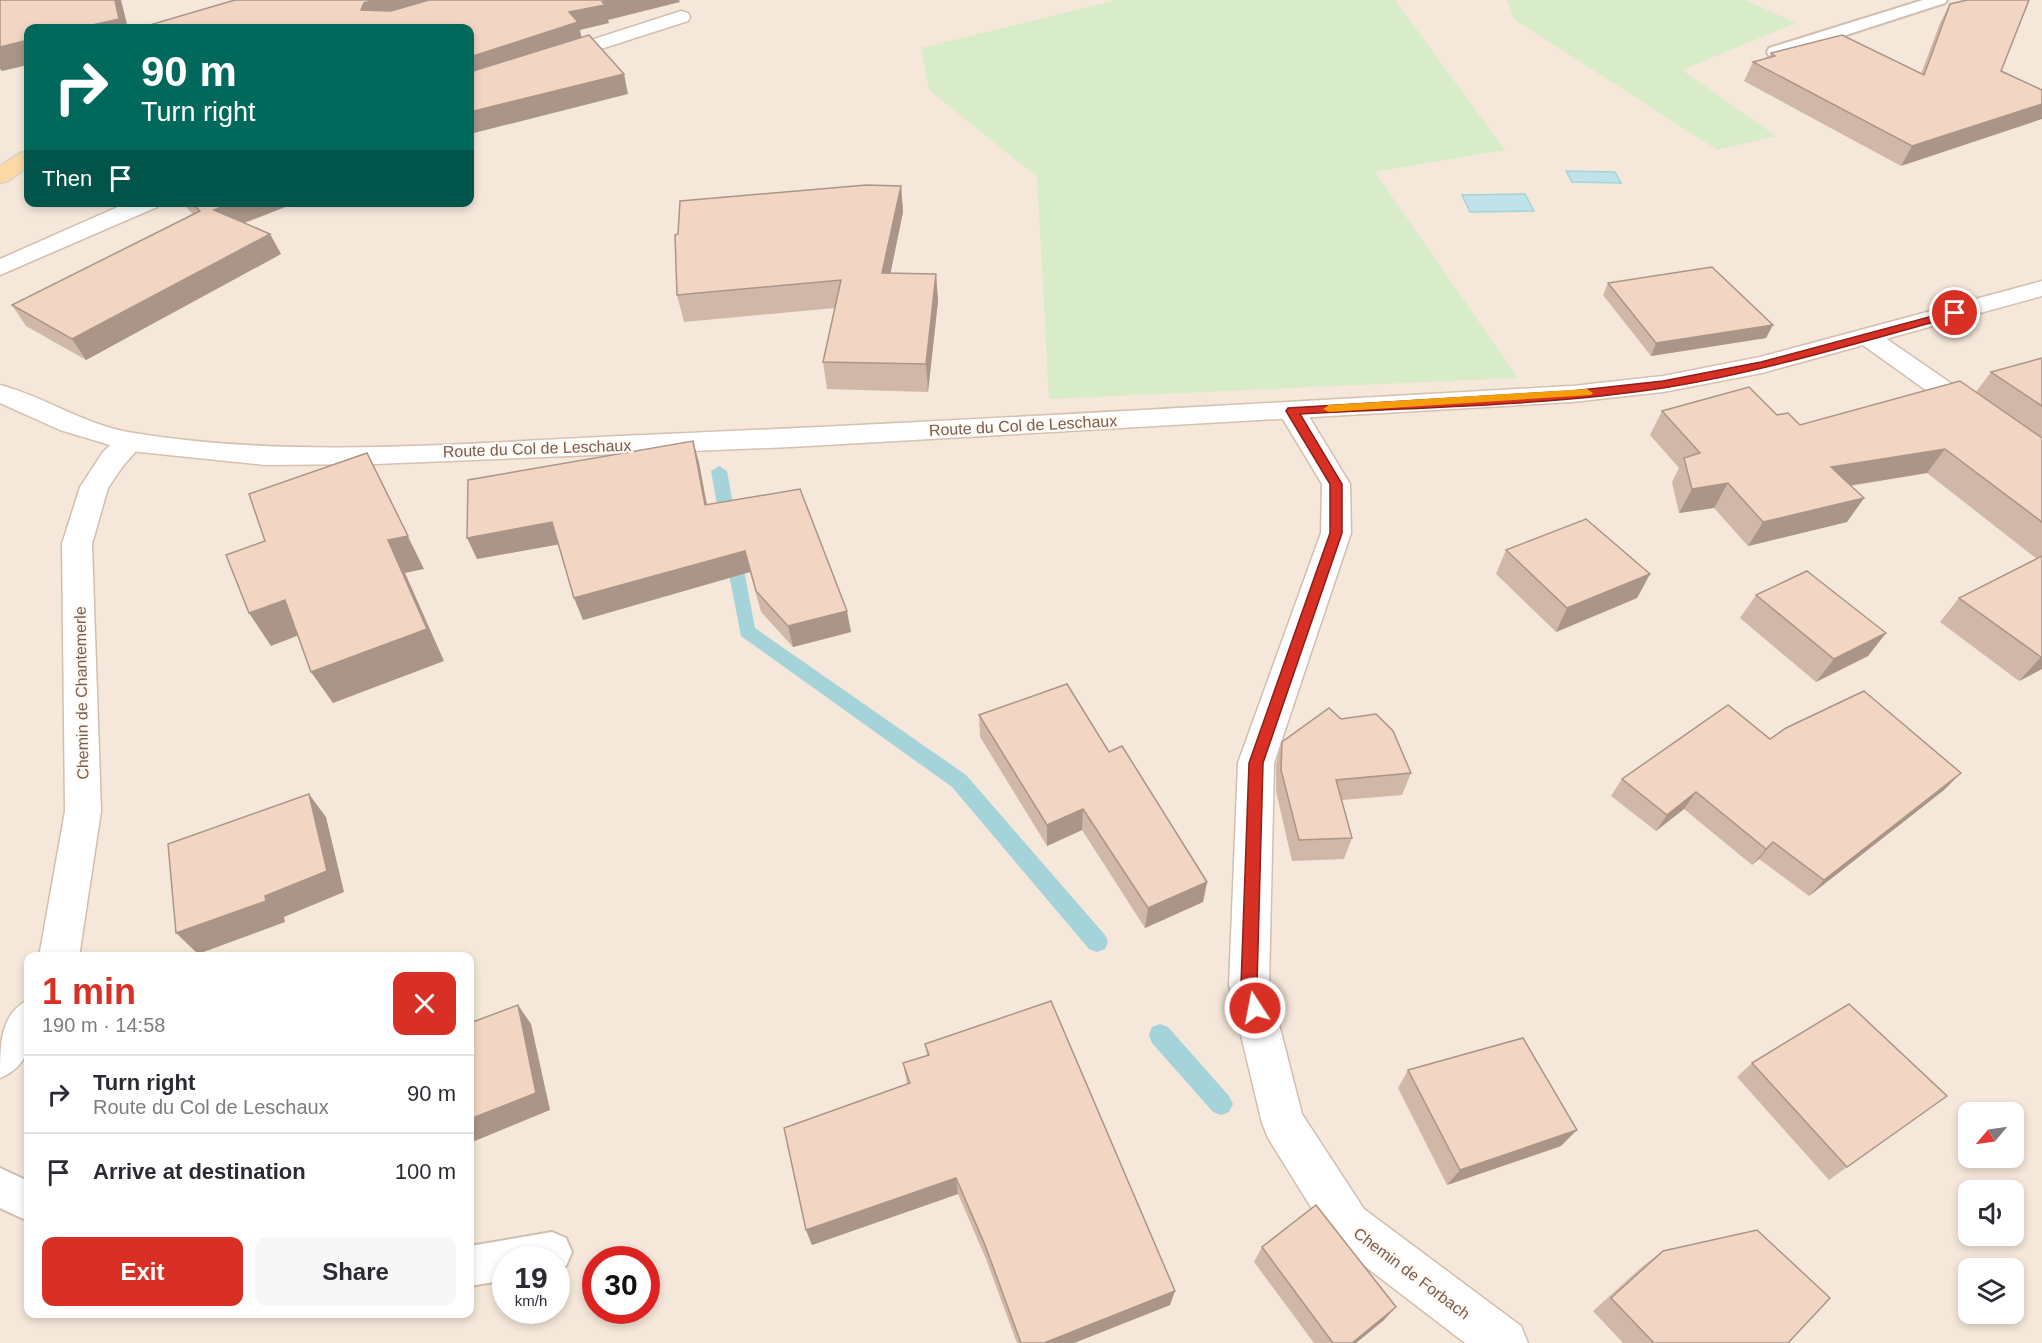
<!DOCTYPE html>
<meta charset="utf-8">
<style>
:root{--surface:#fff;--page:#f7f7f7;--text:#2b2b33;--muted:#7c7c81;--line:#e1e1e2;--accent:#d93025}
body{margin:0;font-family:Helvetica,sans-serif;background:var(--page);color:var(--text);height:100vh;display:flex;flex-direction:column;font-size:22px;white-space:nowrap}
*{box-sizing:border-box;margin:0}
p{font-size:20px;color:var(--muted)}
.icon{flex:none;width:33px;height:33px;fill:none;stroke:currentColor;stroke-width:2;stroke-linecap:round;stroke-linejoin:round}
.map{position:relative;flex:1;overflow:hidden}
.details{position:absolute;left:24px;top:952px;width:450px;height:366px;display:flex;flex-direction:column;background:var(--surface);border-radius:12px;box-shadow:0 3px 9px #0003}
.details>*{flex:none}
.top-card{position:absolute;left:24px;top:24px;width:450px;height:183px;border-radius:12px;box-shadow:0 3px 9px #0003;background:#00695c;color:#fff;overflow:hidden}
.needle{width:39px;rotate:241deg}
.fabs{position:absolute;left:1958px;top:1102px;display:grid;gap:12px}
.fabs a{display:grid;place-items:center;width:66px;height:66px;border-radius:12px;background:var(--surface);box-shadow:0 3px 9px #0003;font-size:30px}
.speed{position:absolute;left:492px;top:1246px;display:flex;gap:12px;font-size:30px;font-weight:700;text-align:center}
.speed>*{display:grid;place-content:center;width:78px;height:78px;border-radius:50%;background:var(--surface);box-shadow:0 3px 9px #0003;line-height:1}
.speed small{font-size:15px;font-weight:400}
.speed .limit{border:9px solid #d22;background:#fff;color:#111}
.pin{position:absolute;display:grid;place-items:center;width:51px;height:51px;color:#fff;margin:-26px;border:3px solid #fff;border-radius:50%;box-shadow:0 2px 6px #0007}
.me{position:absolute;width:66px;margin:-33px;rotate:349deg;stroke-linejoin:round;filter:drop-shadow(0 0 4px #0008)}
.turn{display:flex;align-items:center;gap:21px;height:126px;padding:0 18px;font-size:27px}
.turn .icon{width:78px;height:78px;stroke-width:2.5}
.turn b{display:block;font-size:42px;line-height:51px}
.then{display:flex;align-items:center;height:57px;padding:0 18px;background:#0003;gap:12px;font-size:22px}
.round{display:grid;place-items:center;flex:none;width:63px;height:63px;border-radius:12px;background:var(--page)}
.head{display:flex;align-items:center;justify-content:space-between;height:102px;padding:0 18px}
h1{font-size:36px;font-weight:700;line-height:45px;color:var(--accent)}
.action{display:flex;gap:12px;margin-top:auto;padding:12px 18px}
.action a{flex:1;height:69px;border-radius:12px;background:var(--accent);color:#fff;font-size:24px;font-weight:700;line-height:69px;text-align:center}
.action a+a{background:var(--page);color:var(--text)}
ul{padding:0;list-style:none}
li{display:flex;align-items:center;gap:18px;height:78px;padding:0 18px;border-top:2px solid var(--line)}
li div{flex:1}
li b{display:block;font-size:22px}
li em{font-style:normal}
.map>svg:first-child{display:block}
.residential{fill:#f5e8da;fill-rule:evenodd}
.green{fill:#d8ecc9}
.water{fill:#bfe3e8;stroke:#a5d3da;stroke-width:1.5}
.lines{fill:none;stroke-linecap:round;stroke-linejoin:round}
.stream{fill:#a5d3da;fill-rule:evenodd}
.service-casing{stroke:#d1beb0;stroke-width:4}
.minor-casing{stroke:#d1beb0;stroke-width:3}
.secondary-casing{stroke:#d6c0b0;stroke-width:3}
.primary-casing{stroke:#dad1cd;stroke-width:3}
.service{fill:#fff;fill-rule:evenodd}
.minor{fill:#fff;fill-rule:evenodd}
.secondary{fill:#fff;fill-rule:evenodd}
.primary{fill:#fbd9a5;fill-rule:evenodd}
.wall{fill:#d1b7a8}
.shaded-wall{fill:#aa9588}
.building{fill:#f3d5c3;stroke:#aa9588;stroke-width:1.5}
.route{fill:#d93025;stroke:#8d1f18;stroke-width:1.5}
.slow{fill:#f59e0b}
.labels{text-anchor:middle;stroke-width:4.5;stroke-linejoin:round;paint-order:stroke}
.street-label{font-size:16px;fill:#7a5c4d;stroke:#fffaf3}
</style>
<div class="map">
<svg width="2042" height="1343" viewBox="0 0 2042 1343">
<rect width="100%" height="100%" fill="#fdf6ec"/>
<path class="residential" d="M0,0H2042V1343H0ZM28,28H470V202H28ZM28,957H470V1314H28ZM1968,1113H2013V1158H1968ZM1968,1191H2013V1236H1968ZM506,1260H556V1311H506ZM596,1260H646V1311H596ZM1968,1269H2013V1314H1968Z"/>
<g class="green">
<path d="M1117,0H1395L1505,150L1375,172L1518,378L1049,399L1037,177L929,90L921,48Z"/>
<path d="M1507,0H1745L1796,23L1682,70L1776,136L1717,150L1514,19Z"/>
</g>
<g class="water">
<path d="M1566,171L1615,172L1621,183L1572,182Z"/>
<path d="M1525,194L1534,211L1470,212L1462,195Z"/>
</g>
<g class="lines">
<g class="stream">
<path d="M719,466L727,471L737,526L735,530H723L721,526L711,471Z"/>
<path d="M733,548L739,550L741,554L755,628L966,775L1105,935L1108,942L1105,949L1097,952L1089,949L952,787L741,636L725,554L727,550Z"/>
<path d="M1160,1024L1168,1027L1229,1096L1233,1104L1229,1112L1221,1115L1213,1112L1152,1043L1149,1035L1152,1027Z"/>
</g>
<g class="service-casing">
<g id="service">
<path d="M1923,0H1947L1945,3L1781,56H1769L1767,52L1769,48Z"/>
<path d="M0,1168L28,1181V1221L0,1208Z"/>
<path d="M552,1232L566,1238L572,1252L566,1266L556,1270V1260H506V1280L470,1286V1246Z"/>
</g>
</g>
<g class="minor-casing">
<g id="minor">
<path d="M681,11L688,13L690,17L688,21L470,91V79Z"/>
<path d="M129,202H160L157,207L0,275V259Z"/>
<path d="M1869,330L1878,333L2042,446V468L2032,466L1860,343L1856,338L1860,333Z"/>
<path d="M1292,402L1302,405L1350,484L1351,533L1274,763L1269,985L1302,1114L1364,1209L1521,1326L1528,1343H1465L1332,1241L1268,1138L1262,1123L1229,985L1238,763L1321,533L1322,484L1278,411L1282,405Z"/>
<path d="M130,433L140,436L144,442L123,466L108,488L92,544L101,811L79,957H39L65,811L62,544L80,487L103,452L120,436Z"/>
<path d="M28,1000C32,1032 35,1064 0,1078C0,1044 0,1014 28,1000Z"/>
</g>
</g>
<g class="secondary-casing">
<path id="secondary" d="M2042,281V296L1762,373L1663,392L1572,402L791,447L375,464L265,465L130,451L60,430L0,403V385C46,397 86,426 134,433C298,460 477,442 643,435C952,422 1262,403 1572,386L1663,376L1760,357Z"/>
</g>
<g class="primary-casing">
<path id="primary" d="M28,151V167L8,181L0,183V166L20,153Z"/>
</g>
<use href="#service" class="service"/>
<use href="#minor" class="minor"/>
<use href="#secondary" class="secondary"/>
<use href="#primary" class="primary"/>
</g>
<g class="wall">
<path d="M2029,0L1901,166L1744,81L1753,62L1769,57L1771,53L1921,74L1940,23L1950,4Z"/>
<path d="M901,186L903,212L890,273L936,274L938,301L928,392L827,389L823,362L835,308L684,322L677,295Z"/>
<path d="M181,202H298L245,223L270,234L281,254L86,360L26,326L12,305L193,214Z"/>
<path d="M1608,283L1766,338L1651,356L1603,295Z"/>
<path d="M2042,358V669L2019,681L1940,622L1959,598L2037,559L1927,473L1850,486L1864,498L1847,522L1748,546L1714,508L1679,513L1672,482L1679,468L1650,435L1662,411L1777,415L1800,425L1976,392L1991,372Z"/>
<path d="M693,441L699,463L707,505L851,632L793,647L761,612L750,572L583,620L558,544L477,559Z"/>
<path d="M1506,550L1650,574L1637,598L1556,632L1496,574Z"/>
<path d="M1756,595L1886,633L1868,656L1816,682L1740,618Z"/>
<path d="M979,715L1109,752L1207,882L1203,902L1145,928L1082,830L1047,846L980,737Z"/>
<path d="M1341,719L1411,773L1402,795L1342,800L1352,838L1344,859L1292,861L1276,791V764L1282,742Z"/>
<path d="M1770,739L1944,790L1809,896L1759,859L1752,865L1684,809L1656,831L1611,796L1622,779Z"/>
<path d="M925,1044L1170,1305L1074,1343H1017L986,1259L958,1194L812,1245L806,1230L907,1084L903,1063L927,1056Z"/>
<path d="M1752,1063L1847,1167L1829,1180L1737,1077Z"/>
<path d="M1408,1070L1561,1146L1447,1185L1398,1088Z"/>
<path d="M1262,1247L1384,1320L1356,1343H1314L1254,1262Z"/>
<path d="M1663,1251L1788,1343H1623L1593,1311L1643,1266Z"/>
</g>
<g class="shaded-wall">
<path d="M115,0H121L128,28H79Z"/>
<path d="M375,0H443L368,28L361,10L364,3Z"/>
<path d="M609,0H679L680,2L608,20L609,23L580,30L582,40L470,78V57L569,12Z"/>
<path d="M28,40V65L2,71L0,69V47Z"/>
<path d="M624,74L628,94L470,134V112Z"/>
<path d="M2042,104V119L1901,166L1912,146Z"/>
<path d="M901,186L903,212L885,300L882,273Z"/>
<path d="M234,202H298L225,230L214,210Z"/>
<path d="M270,234L281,254L86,360L72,339Z"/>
<path d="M936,274L938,301L928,392L926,364Z"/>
<path d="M1773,325L1766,338L1651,356L1656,343Z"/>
<path d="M693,441L699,463L711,527L705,505Z"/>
<path d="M1945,449L1927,473L1815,491L1831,467Z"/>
<path d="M367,453L424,569L405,573L444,661L333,703L311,672L388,540Z"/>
<path d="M1728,483L1714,508L1679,513L1692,489Z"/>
<path d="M1864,498L1847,522L1748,546L1763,522Z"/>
<path d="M552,522L561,544L477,559L467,538Z"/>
<path d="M745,551L750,572L583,620L574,598Z"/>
<path d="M1650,574L1637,598L1556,632L1567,608Z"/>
<path d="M285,600L307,632L271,646L249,613Z"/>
<path d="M847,611L851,632L793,647L788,626Z"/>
<path d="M1886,633L1868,656L1816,682L1834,659Z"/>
<path d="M2042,657V669L2019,681L2041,657Z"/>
<path d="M1961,773L1944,790L1809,896L1824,880Z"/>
<path d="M1696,792L1684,809L1656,831L1667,815Z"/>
<path d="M309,794L326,817L344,892L284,917L285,922L198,954L176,933L265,896Z"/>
<path d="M1083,809L1082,830L1047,846V825Z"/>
<path d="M1773,842L1759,859L1752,865L1766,849Z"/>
<path d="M1207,882L1203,902L1145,928L1148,908Z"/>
<path d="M518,1005L531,1024L550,1110L470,1143V1119Z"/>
<path d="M1577,1130L1561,1146L1447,1185L1460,1170Z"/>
<path d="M956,1178L958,1194L812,1245L806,1230Z"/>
<path d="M1175,1291L1170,1305L1074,1343H1044Z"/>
<path d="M1396,1307L1384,1320L1356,1343H1352Z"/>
</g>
<g class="building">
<path d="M0,0H115L119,19L79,28H28V40L0,47Z"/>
<path d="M235,0H375L364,3L361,10L391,11L429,0H609L602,2L605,5L569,12L578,22L470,57V28H159L153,24Z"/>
<path d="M1967,0H2029L2001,71L2042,90V104L1912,146L1753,62L1775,56L1771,53L1842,35L1924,75L1950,4Z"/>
<path d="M589,35L624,74L470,112V72Z"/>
<path d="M866,185L901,186L882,273L936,274L926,364L823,362L841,280L677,295L675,235L678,234L680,201Z"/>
<path d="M191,202H234L214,210L270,234L72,339L12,305L200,211Z"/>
<path d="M1712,267L1773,325L1656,343L1608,283Z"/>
<path d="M2042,358V406L1991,372Z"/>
<path d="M1960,381L2042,438V522L1945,449L1831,467L1864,498L1763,522L1728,483L1692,489L1684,458L1700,453L1662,411L1749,387L1777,415L1788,413L1800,425Z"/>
<path d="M693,441L705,505L800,489L847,611L788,626L756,591L745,551L574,598L552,522L467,538L468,480Z"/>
<path d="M367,453L408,536L388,540L427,629L311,672L285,600L249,613L226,555L265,541L249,494Z"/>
<path d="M1586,519L1650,574L1567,608L1506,550Z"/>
<path d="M2042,556V657H2041L1959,598Z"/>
<path d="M1807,571L1886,633L1834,659L1756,595Z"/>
<path d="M1067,684L1109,752L1122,746L1207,882L1148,908L1083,809L1047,825L979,715Z"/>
<path d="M1864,691L1961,773L1824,880L1773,842L1766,849L1696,792L1667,815L1622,779L1728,705L1770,739L1786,728Z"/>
<path d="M1329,708L1341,719L1376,714L1393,731L1411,773L1336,780L1352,838L1299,840L1281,770L1282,742Z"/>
<path d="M309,794L327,871L265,896L266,901L176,933L168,844Z"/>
<path d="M1051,1001L1175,1291L1044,1343H1021L985,1245L956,1178L806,1230L784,1128L910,1083L903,1063L929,1055L925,1044Z"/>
<path d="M1849,1004L1947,1096L1847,1167L1752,1063Z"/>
<path d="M518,1005L536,1093L470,1119V1023Z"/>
<path d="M1523,1038L1577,1130L1460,1170L1408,1070Z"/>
<path d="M1316,1205L1396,1307L1352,1343H1333L1262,1247Z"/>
<path d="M1757,1230L1830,1298L1788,1343H1654L1611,1298L1663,1251Z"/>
</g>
<path class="route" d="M1955,310L1961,313L1959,315C1861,342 1763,372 1663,388C1545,406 1419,407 1300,414L1342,484V533L1263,763L1257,985L1263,1008L1261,1013L1255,1016L1249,1013L1241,985L1249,763L1330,533V484L1286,411L1288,408L1572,391L1663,381L1761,362Z"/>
<path class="slow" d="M1587,389L1593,393L1591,395L1329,412L1323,409L1329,405Z"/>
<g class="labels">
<g class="street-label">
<text transform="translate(1023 425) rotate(-3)" y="6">Route du Col de Leschaux</text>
<text transform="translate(537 448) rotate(-2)" y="6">Route du Col de Leschaux</text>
<text transform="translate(81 693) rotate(-91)" y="6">Chemin de Chantemerle</text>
<text transform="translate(1412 1273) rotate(37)" y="6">Chemin de Forbach</text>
</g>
</g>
</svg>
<div class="fabs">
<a><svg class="needle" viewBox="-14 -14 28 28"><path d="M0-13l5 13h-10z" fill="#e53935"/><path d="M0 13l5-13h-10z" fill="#7c7c81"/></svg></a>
<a><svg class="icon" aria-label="sound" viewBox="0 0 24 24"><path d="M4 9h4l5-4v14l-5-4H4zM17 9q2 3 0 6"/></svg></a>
<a><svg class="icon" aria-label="layers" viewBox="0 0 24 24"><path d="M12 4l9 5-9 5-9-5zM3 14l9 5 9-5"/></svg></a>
</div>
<div class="speed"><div>19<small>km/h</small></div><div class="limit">30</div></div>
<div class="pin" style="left:1955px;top:313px;background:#d93025"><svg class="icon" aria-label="arrive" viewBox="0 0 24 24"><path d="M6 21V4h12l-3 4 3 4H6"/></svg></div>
<svg class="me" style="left:1255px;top:1008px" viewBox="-20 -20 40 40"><circle r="17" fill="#d93025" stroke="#fff" stroke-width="3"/><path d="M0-11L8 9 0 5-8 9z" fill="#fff"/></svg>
<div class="top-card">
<div class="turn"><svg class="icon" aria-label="right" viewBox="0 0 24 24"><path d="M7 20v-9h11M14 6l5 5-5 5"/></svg><div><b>90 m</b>Turn right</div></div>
<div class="then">Then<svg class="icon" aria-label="arrive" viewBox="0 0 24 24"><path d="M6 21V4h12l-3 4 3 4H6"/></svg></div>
</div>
<section class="details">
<div class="head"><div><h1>1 min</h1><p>190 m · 14:58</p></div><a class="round" style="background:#d93025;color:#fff"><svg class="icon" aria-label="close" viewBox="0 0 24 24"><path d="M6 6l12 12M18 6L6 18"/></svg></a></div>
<ul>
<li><svg class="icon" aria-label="right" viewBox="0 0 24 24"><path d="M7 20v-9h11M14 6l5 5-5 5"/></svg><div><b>Turn right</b><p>Route du Col de Leschaux</p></div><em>90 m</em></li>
<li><svg class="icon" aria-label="arrive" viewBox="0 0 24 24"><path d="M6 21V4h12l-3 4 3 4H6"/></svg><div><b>Arrive at destination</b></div><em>100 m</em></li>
</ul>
<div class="action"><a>Exit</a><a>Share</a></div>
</section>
</div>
